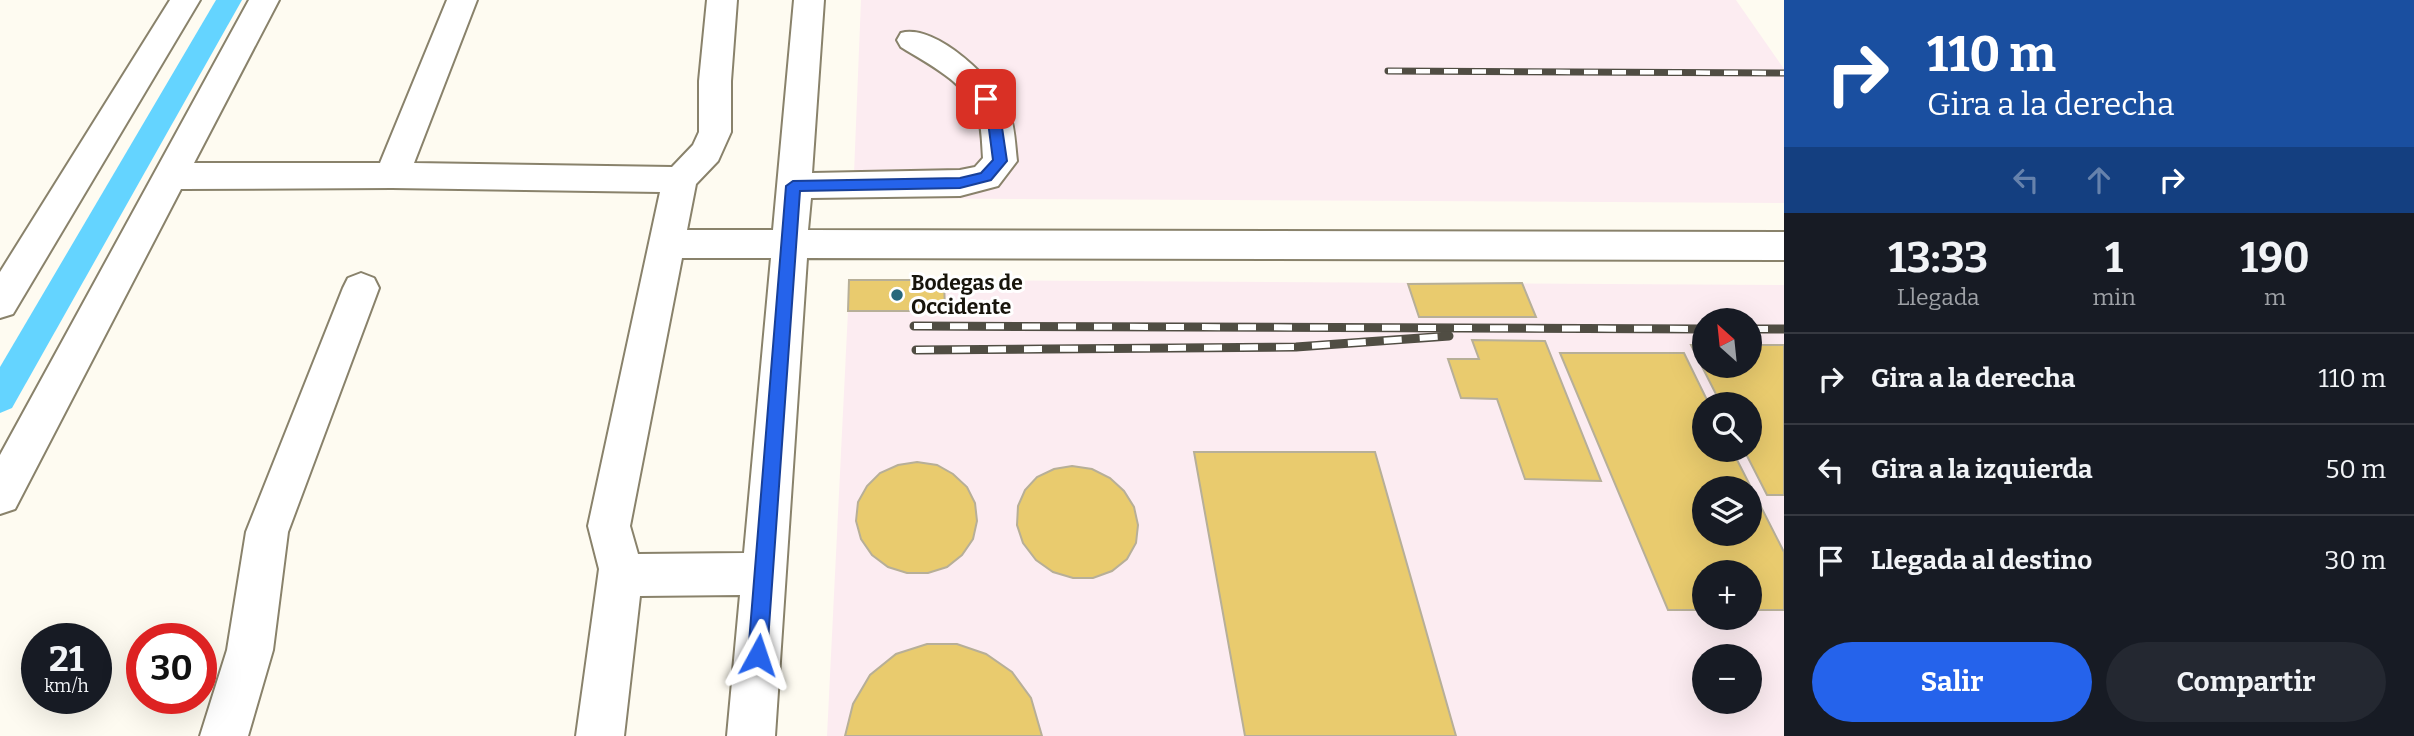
<!DOCTYPE html>
<html lang="es">
<meta charset="utf-8">
<style>
:root{--surface:#171b24;--page:#242831;--text:#f1f3f6;--muted:#9ea1a6;--line:#363941;--accent:#2563eb}
body{margin:0;font-family:Bitter,serif;background:var(--page);color:var(--text);height:100vh;display:flex;flex-direction:column;font-size:26px;white-space:nowrap}
*{box-sizing:border-box;margin:0}
p{font-size:23px;color:var(--muted)}
.icon{flex:none;width:38px;height:38px;fill:none;stroke:currentColor;stroke-width:2;stroke-linecap:round;stroke-linejoin:round}
.map{position:relative;flex:1;overflow:hidden}
.side{display:flex;flex-direction:column;background:var(--surface);width:630px}
.side>*{flex:none}
.banner{background:#1a4fa0;color:#fff;overflow:hidden}
.needle{width:46px;rotate:333deg}
.tools{position:absolute;left:1692px;top:308px;display:grid;gap:14px}
.tools a{display:grid;place-items:center;width:70px;height:70px;border-radius:50%;background:var(--surface);box-shadow:0 7px 28px #0002;font-size:35px}
.speed{position:absolute;left:21px;top:623px;display:flex;gap:14px;font-size:35px;font-weight:700;text-align:center}
.speed>*{display:grid;place-content:center;width:91px;height:91px;border-radius:50%;background:var(--surface);box-shadow:0 7px 28px #0002;line-height:1}
.speed small{font-size:18px;font-weight:400}
.speed .limit{border:10px solid #d22;background:#fff;color:#111}
.pin{position:absolute;display:grid;place-items:center;width:60px;height:60px;color:#fff;margin:-30px;border-radius:14px;box-shadow:0 4px 10px #0006}
.me{position:absolute;width:77px;margin:-38px;rotate:5deg;stroke-linejoin:round;filter:drop-shadow(0 0 5px #0008)}
.turn{display:flex;align-items:center;gap:24px;height:147px;padding:0 28px;font-size:32px}
.turn .icon{width:91px;height:91px;stroke-width:2.5}
.turn b{display:block;font-size:49px;line-height:60px}
.lanes{display:flex;align-items:center;height:66px;padding:0 28px;background:#0003;justify-content:center;gap:35px;direction:ltr}
.lanes .off{opacity:.35}
.eta{display:flex;justify-content:space-evenly;align-items:center;height:119px;text-align:center}
.eta b{font-size:42px;font-weight:700;line-height:49px}
.action{display:flex;gap:14px;margin-top:auto;padding:14px 28px}
.action a{flex:1;height:80px;border-radius:42px;background:var(--accent);color:#fff;font-size:28px;font-weight:700;line-height:80px;text-align:center}
.action a+a{background:var(--page);color:var(--text)}
ul{padding:0;list-style:none}
li{display:flex;align-items:center;gap:21px;height:91px;padding:0 28px;border-top:2px solid var(--line)}
li div{flex:1}
li b{display:block;font-size:26px}
li em{font-style:normal}
main{display:flex;flex:1;min-height:0}
.map>svg:first-child{display:block}
.industrial{fill:#fcecf1;fill-rule:evenodd}
.lines{fill:none;stroke-linecap:round;stroke-linejoin:round}
.canal{fill:#64d4ff;fill-rule:evenodd}
.building{fill:#e9cb6e;stroke:#b7af98;stroke-width:2;fill-rule:evenodd}
.minor-casing{stroke:#89826b;stroke-width:4}
.minor{fill:#fff;fill-rule:evenodd}
.rail-far1-casing{stroke:#504d43;stroke-width:7}
.rail-casing{stroke:#504d43;stroke-width:9}
.rail-far1{stroke:#fff;stroke-width:4.5;stroke-dasharray:14;stroke-linecap:butt}
.rail{stroke:#fff;stroke-width:6;stroke-dasharray:18;stroke-linecap:butt}
.route{fill:#2563eb;stroke:#184099;stroke-width:2}
.poi-dot{fill:#27677b;stroke:#fff;stroke-width:2.5}
.labels{text-anchor:middle;stroke-width:6;stroke-linejoin:round;paint-order:stroke}
.poi-label{font-size:21px;font-weight:bold;fill:#18150c;stroke:#fff;text-anchor:start}
</style>
<main>
<div class="map">
<svg width="1784" height="736" viewBox="0 0 1784 736">
<rect width="100%" height="100%" fill="#fefbf1"/>
<g class="industrial">
<path d="M861,0H1736L1784,69V203L853,198Z"/>
<path d="M944,280L1784,285V736H827L848,311H945ZM1704,320H1750V366H1704ZM1704,404H1750V450H1704ZM1704,488H1750V534H1704ZM1704,572H1750V618H1704ZM1704,656H1750V702H1704Z"/>
</g>
<g class="lines">
<path class="canal" d="M216,0H242L12,408L0,413V367Z"/>
</g>
<g class="building">
<path d="M849,280H944L945,311H848Z"/>
<path d="M1522,283L1536,317H1419L1408,284Z"/>
<path d="M1472,340L1545,341L1601,481L1525,479L1497,399L1461,398L1448,359H1479Z"/>
<path d="M1691,345H1704V366H1750V345H1784V495H1767L1744,450H1750V404H1721Z"/>
<path d="M1560,353H1684L1709,404H1704V450H1732L1784,552V610H1750V572H1704V610H1668ZM1704,488H1750V534H1704Z"/>
<path d="M1194,452H1375L1456,736H1245Z"/>
<path d="M917,462L937,465L953,474L967,487L975,503L977,521L973,539L962,555L947,567L928,573H907L888,567L872,555L861,539L856,521L858,502L867,486L880,473L898,465Z"/>
<path d="M1072,466L1092,469L1110,478L1124,491L1134,507L1138,525L1136,543L1127,559L1112,571L1093,578H1073L1053,572L1036,560L1023,543L1017,525L1018,506L1025,490L1037,477L1054,469Z"/>
<path d="M927,644H957L986,654L1012,672L1031,698L1042,736H845L853,704L870,675L896,654Z"/>
</g>
<g class="lines">
<g class="minor-casing">
<g id="minor">
<path d="M170,0H200L13,314L0,318V272Z"/>
<path d="M249,0H279L194,163H380L447,0H477L414,163L672,167L693,145L699,132V81L707,0H737L731,81V132L718,161L696,184L687,230H773L794,0H824L812,173L960,170L975,167L983,158C982,144 982,129 978,115C968,83 928,64 901,47L897,40L901,33C936,23 997,82 1009,112C1015,127 1015,145 1017,161L998,186L960,196L811,198L808,230L1784,232V260L807,258L775,736H727L740,595L640,596L624,736H576L599,569L588,526L660,192L392,188L181,189L15,509L0,514V455ZM682,258H771L744,553L638,554L630,526Z"/>
<path d="M361,273L374,278L379,288L288,532L273,650L248,736H200L227,650L246,532L343,288L348,278Z"/>
</g>
</g>
<use href="#minor" class="minor"/>
<g class="rail-far1-casing">
<path id="rail-far1" d="M1388,71L1784,73"/>
</g>
<g class="rail-casing">
<g id="rail">
<path d="M914,326L1704,329"/>
<path d="M1750,329H1784"/>
<path d="M916,350L1296,347L1449,336"/>
</g>
</g>
<use href="#rail-far1" class="rail-far1"/>
<use href="#rail" class="rail"/>
</g>
<path class="route" d="M986,94L991,96L1000,114L1007,161L991,180L960,188L800,191L767,655L764,662L758,664L751,662L748,655L786,186L793,181L960,178L981,173L993,160L987,114L979,99Z"/>
<circle class="poi-dot" cx="897" cy="295" r="7"/>
<g class="labels">
<g class="poi-label">
<text x="911" y="290">Bodegas de<tspan x="911" dy="24">Occidente</tspan></text>
</g>
</g>
</svg>
<div class="tools">
<a><svg class="needle" viewBox="-14 -14 28 28"><path d="M0-13l5 13h-10z" fill="#e53935"/><path d="M0 13l5-13h-10z" fill="#9ea1a6"/></svg></a>
<a><svg class="icon" aria-label="search" viewBox="0 0 24 24"><circle cx="10" cy="10" r="6"/><path d="M15 15l6 6"/></svg></a>
<a><svg class="icon" aria-label="layers" viewBox="0 0 24 24"><path d="M12 4l9 5-9 5-9-5zM3 14l9 5 9-5"/></svg></a>
<a>+</a>
<a>−</a>
</div>
<div class="speed"><div>21<small>km/h</small></div><div class="limit">30</div></div>
<div class="pin" style="left:986px;top:99px;background:#d93025"><svg class="icon" aria-label="arrive" viewBox="0 0 24 24"><path d="M6 21V4h12l-3 4 3 4H6"/></svg></div>
<svg class="me" style="left:758px;top:655px" viewBox="-20 -20 40 40"><path d="M0-17L14 15 0 8-14 15z" fill="#2563eb" stroke="#fff" stroke-width="4"/></svg>
</div>
<section class="side">
<div class="banner">
<div class="turn"><svg class="icon" aria-label="right" viewBox="0 0 24 24"><path d="M7 20v-9h11M14 6l5 5-5 5"/></svg><div><b>110 m</b>Gira a la derecha</div></div>
<div class="lanes"><svg class="icon off" aria-label="left" viewBox="0 0 24 24"><path d="M17 20v-9H6M10 6l-5 5 5 5"/></svg><svg class="icon off" aria-label="ahead" viewBox="0 0 24 24"><path d="M12 20V5M6 11l6-6 6 6"/></svg><svg class="icon" aria-label="right" viewBox="0 0 24 24"><path d="M7 20v-9h11M14 6l5 5-5 5"/></svg></div>
</div>
<div class="eta">
<div><b>13:33</b><p>Llegada</p></div>
<div><b>1</b><p>min</p></div>
<div><b>190</b><p>m</p></div>
</div>
<ul>
<li><svg class="icon" aria-label="right" viewBox="0 0 24 24"><path d="M7 20v-9h11M14 6l5 5-5 5"/></svg><div><b>Gira a la derecha</b></div><em>110 m</em></li>
<li><svg class="icon" aria-label="left" viewBox="0 0 24 24"><path d="M17 20v-9H6M10 6l-5 5 5 5"/></svg><div><b>Gira a la izquierda</b></div><em>50 m</em></li>
<li><svg class="icon" aria-label="arrive" viewBox="0 0 24 24"><path d="M6 21V4h12l-3 4 3 4H6"/></svg><div><b>Llegada al destino</b></div><em>30 m</em></li>
</ul>
<div class="action"><a>Salir</a><a>Compartir</a></div>
</section>
</main>
